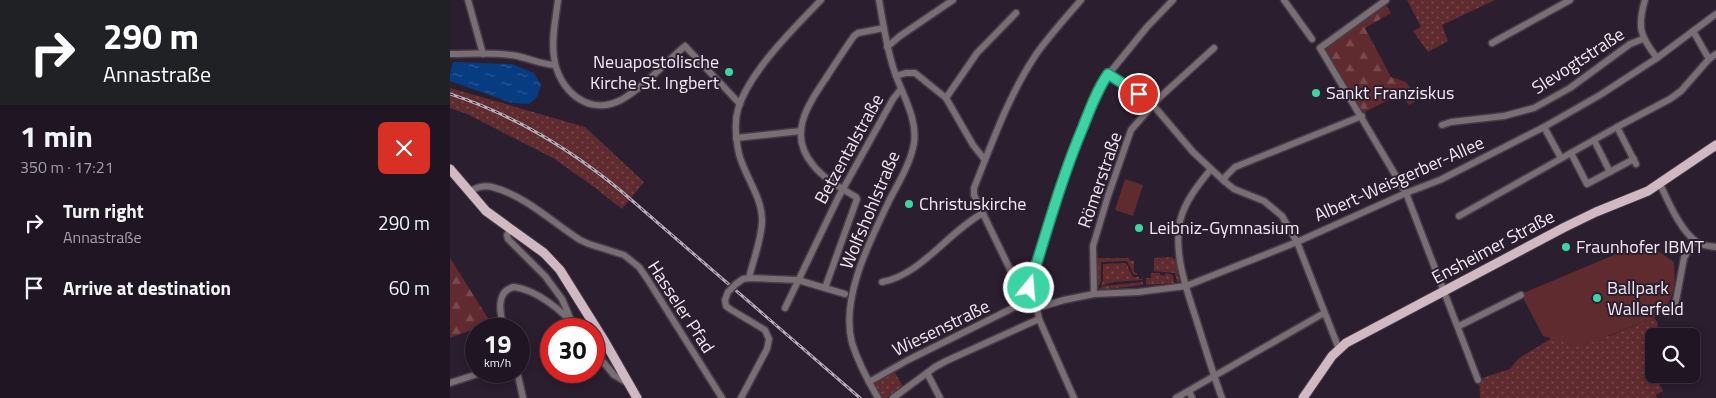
<!DOCTYPE html>
<meta charset="utf-8">
<style>
:root{--surface:#201623;--page:#281f2b;--text:#f1f3f6;--muted:#a29fa6;--line:#3d3541}
body{margin:0;font-family:"Titillium Web",sans-serif;background:var(--page);color:var(--text);height:100vh;display:flex;flex-direction:column;font-size:19px;white-space:nowrap}
*{box-sizing:border-box;margin:0}
p{font-size:16px;color:var(--muted)}
.icon{flex:none;width:28px;height:28px;fill:none;stroke:currentColor;stroke-width:2;stroke-linecap:round;stroke-linejoin:round}
.map{position:relative;flex:1;overflow:hidden}
.drawer{display:flex;flex-direction:column;background:var(--surface);width:450px}
.drawer>*{flex:none}
.banner{background:#202124;color:#fff;overflow:hidden}
.buttons{position:absolute;left:1195px;top:328px;display:grid;gap:10px}
.buttons a{display:grid;place-items:center;width:55px;height:55px;border-radius:8px;background:var(--surface);box-shadow:0 2px 8px #0003,0 0 0 1px var(--line);font-size:25px}
.speed{position:absolute;left:15px;top:318px;display:flex;gap:10px;font-size:25px;font-weight:700;text-align:center}
.speed>*{display:grid;place-content:center;width:65px;height:65px;border-radius:50%;background:var(--surface);box-shadow:0 2px 8px #0003,0 0 0 1px var(--line);line-height:1}
.speed small{font-size:12px;font-weight:400}
.speed .limit{border:8px solid #d22;background:#fff;color:#111}
.pin{position:absolute;display:grid;place-items:center;width:42px;height:42px;color:#fff;margin:-21px;border:2px solid #fff;border-radius:50%;box-shadow:0 1px 5px #0007}
.me{position:absolute;width:55px;margin:-28px;rotate:17deg;stroke-linejoin:round;filter:drop-shadow(0 0 4px #0008)}
.turn{display:flex;align-items:center;gap:18px;height:105px;padding:0 20px;font-size:22px}
.turn .icon{width:65px;height:65px;stroke-width:2.5}
.turn b{display:block;font-size:35px;line-height:42px}
.round{display:grid;place-items:center;flex:none;width:52px;height:52px;border-radius:8px;background:var(--page)}
.head{display:flex;align-items:center;justify-content:space-between;height:85px;padding:0 20px}
h1{font-size:30px;font-weight:700;line-height:38px}
ul{padding:0;list-style:none}
li{display:flex;align-items:center;gap:15px;height:65px;padding:0 20px}
li div{flex:1}
li b{display:block;font-size:19px}
li em{font-style:normal}
main{display:flex;flex:1;min-height:0}
.map>svg:first-child{display:block}
.grass{fill:url(#grass-dots)}
.forest{fill:url(#forest-firs)}
.garden{fill:#602b2e}
.water{fill:url(#water-ripples)}
.lines{fill:none;stroke-linecap:round;stroke-linejoin:round}
.minor-casing{stroke:#473a4a;stroke-width:9}
.major-casing{stroke:#473a4a;stroke-width:11}
.minor{stroke:#796e73;stroke-width:6}
.major{stroke:#d0b9c3;stroke-width:9}
.rail-casing{stroke:#b8aeba;stroke-width:3}
.rail{stroke:#2b1e2f;stroke-width:1;stroke-dasharray:4;stroke-linecap:butt}
.minor-bridge-casing{stroke:#473a4a;stroke-width:9;stroke-linecap:butt}
.minor-bridge{stroke:#796e73;stroke-width:6}
.route-casing{stroke:#278a6b;stroke-width:12}
.route{stroke:#3cd4a4;stroke-width:9}
.poi-dot{fill:#3cd4a4;stroke:#2b1e2f;stroke-width:2}
.labels{text-anchor:middle;stroke-width:4;stroke-linejoin:round;paint-order:stroke}
.street-label{font-size:18px;fill:#f1e8f3;stroke:#2b1e2f}
.poi-label{font-size:18px;fill:#f1e8f3;stroke:#2b1e2f;text-anchor:start}
</style>
<main>
<section class="drawer">
<div class="banner">
<div class="turn"><svg class="icon" aria-label="right" viewBox="0 0 24 24"><path d="M7 20v-9h11M14 6l5 5-5 5"/></svg><div><b>290 m</b>Annastraße</div></div>
</div>
<div class="head"><div><h1>1 min</h1><p>350 m · 17:21</p></div><a class="round" style="background:#d93025;color:#fff"><svg class="icon" aria-label="close" viewBox="0 0 24 24"><path d="M6 6l12 12M18 6L6 18"/></svg></a></div>
<ul>
<li><svg class="icon" aria-label="right" viewBox="0 0 24 24"><path d="M7 20v-9h11M14 6l5 5-5 5"/></svg><div><b>Turn right</b><p>Annastraße</p></div><em>290 m</em></li>
<li><svg class="icon" aria-label="arrive" viewBox="0 0 24 24"><path d="M6 21V4h12l-3 4 3 4H6"/></svg><div><b>Arrive at destination</b></div><em>60 m</em></li>
</ul>
</section>
<div class="map">
<svg width="1266" height="398" viewBox="0 0 1266 398">
<defs>
<pattern id="grass-dots" width="8" height="8" patternUnits="userSpaceOnUse" patternTransform="scale(1.25)"><rect width="8" height="8" fill="#602b2e"/><path d="M2 2h.1M6 6h.1" fill="none" stroke="#774a4d" stroke-width="1.8" stroke-linecap="round"/></pattern>
<pattern id="forest-firs" width="22" height="20" patternUnits="userSpaceOnUse" patternTransform="scale(1.25)"><rect width="22" height="20" fill="#602b2e"/><path d="M5 1l3.5 6h-7zM16 11l3.5 6h-7z" fill="#774a4d"/></pattern>
<pattern id="water-ripples" width="26" height="14" patternUnits="userSpaceOnUse" patternTransform="scale(1.25)"><rect width="26" height="14" fill="#073d80"/><path d="M2 4q2-2 4 0t4 0M15 11q2-2 4 0t4 0" fill="none" stroke="#2c5992"/></pattern>
</defs>
<rect width="100%" height="100%" fill="#2b1e2f"/>
<g class="grass">
<path d="M957,0H1045L992,25L998,41L978,52L963,31L971,27Z"/>
<path d="M0,88L135,127L194,182L172,209L144,187L103,158L17,114L0,108Z"/>
<path d="M722,257L726,261L729,273L727,274L730,281L727,282L725,273L704,271V258Z"/>
<path d="M647,258H679V260L684,261V272L687,273V275H684L677,261L651,262V281L647,289Z"/>
<path d="M676,263L683,277H689V279H693V280L663,282L651,286L653,281V264Z"/>
<path d="M701,273H710V275L715,276L716,273L723,275L724,283L696,285V278H701Z"/>
<path d="M693,282V285L648,290L653,286Z"/>
<path d="M1204,318L1208,323L1206,336H1204V366L1201,368L1213,391L1206,395L1207,398H1030L1029,379L1060,369L1068,359L1102,338L1159,336Z"/>
<path d="M444,371L454,388L436,398H431L422,382Z"/>
</g>
<g class="forest">
<path d="M934,2L941,13L915,28L941,77L956,82L969,99L959,105L950,94L913,113L874,49Z"/>
<path d="M0,258L41,323L0,338Z"/>
</g>
<g class="garden">
<path d="M675,179L693,185L683,216L665,210Z"/>
<path d="M1195,242L1224,262C1226,289 1225,300 1204,318L1129,347L1093,336L1071,294Z"/>
</g>
<path class="water" d="M3,62L62,64L84,73L91,85L87,97L79,104L62,103L0,81V74Z"/>
<g class="lines">
<g class="minor-casing">
<g id="minor">
<path d="M18,0L33,54"/>
<path d="M108,0C106,18 101,38 104,57C108,90 138,117 171,100C194,87 215,63 235,46L290,104"/>
<path d="M834,0L862,39"/>
<path d="M936,0L870,48L956,193L1028,380"/>
<path d="M1195,0C1187,27 1190,36 1207,58"/>
<path d="M1243,31L1259,59"/>
<path d="M1042,43L1120,0"/>
<path d="M437,47L450,36L503,0"/>
<path d="M0,54C22,54 45,52 67,56C81,59 90,64 105,65"/>
<path d="M658,74L689,94L703,105L743,152L774,181L784,189L814,201L832,216L847,242L889,349"/>
<path d="M446,76L456,73H465L496,98L523,145L535,160"/>
<path d="M496,98L527,53L566,13"/>
<path d="M992,125L1001,122L1054,116L1084,108L1120,88L1180,44L1193,39"/>
<path d="M1094,127L1111,158"/>
<path d="M1167,127L1186,164"/>
<path d="M286,138L351,131"/>
<path d="M1144,140L1160,172"/>
<path d="M1121,153L1137,184L1184,159"/>
<path d="M761,169C748,185 735,201 730,221C723,256 738,293 748,325C756,350 763,374 772,398"/>
<path d="M774,181L776,176L785,167L912,116"/>
<path d="M1210,184C1218,201 1231,232 1247,242C1252,246 1259,246 1266,247"/>
<path d="M19,192C25,188 34,185 42,187C74,195 102,222 130,240L139,244L174,255L189,267L198,280L272,398"/>
<path d="M1009,216L1167,127L1220,99L1231,91L1259,59L1266,54"/>
<path d="M60,230L57,235L58,239L95,276L112,299L121,320"/>
<path d="M299,278C303,260 311,242 312,222C313,198 295,177 289,154C286,140 284,123 288,109C299,72 344,28 371,0"/>
<path d="M432,282C471,275 498,232 533,213"/>
<path d="M286,284L293,279L299,278L348,280L395,294"/>
<path d="M375,288L407,199L406,197C391,188 374,179 363,165C337,134 358,105 376,78C385,64 394,50 404,36L408,33L434,28"/>
<path d="M278,292L275,300L276,306L280,309L315,330L319,339L317,349L291,398"/>
<path d="M644,294L643,246L658,196L681,130L709,98L764,48"/>
<path d="M577,301L579,288L614,177L643,103L653,81L697,27L723,0"/>
<path d="M335,308L388,198L443,99L451,89"/>
<path d="M587,308L614,300L644,294L688,292L736,286L847,242L956,193L990,180L1094,127L1150,95L1207,58L1266,14"/>
<path d="M587,308L577,301L570,290L524,195V188C542,143 559,94 587,53C600,35 616,17 631,0"/>
<path d="M587,308L589,319L624,398"/>
<path d="M1219,312L1226,301L1234,258L1244,240"/>
<path d="M1009,326L1071,295"/>
<path d="M54,329C50,314 45,291 64,287C87,290 113,311 127,329"/>
<path d="M144,351L164,375L179,384"/>
<path d="M67,371L73,398"/>
<path d="M477,373L490,398"/>
<path d="M419,382L458,360L577,301"/>
<path d="M0,383L37,371"/>
<path d="M739,391L742,398"/>
<path d="M428,398C418,381 408,362 402,343C390,297 421,239 440,199C449,182 461,162 464,143C468,117 450,91 443,67C436,45 433,22 429,0"/>
<path d="M443,398L485,367L496,361L589,319"/>
<path d="M726,398L874,313"/>
</g>
</g>
<g class="major-casing">
<g id="major">
<path d="M0,169L36,211L94,253L110,270L155,342L187,398"/>
<path d="M853,398L882,356L896,343L1115,227L1146,212L1198,191L1266,145"/>
</g>
</g>
<use href="#minor" class="minor"/>
<use href="#major" class="major"/>
<g class="rail-casing">
<path id="rail" d="M0,94C64,115 119,148 171,191L410,398"/>
</g>
<use href="#rail" class="rail"/>
<g class="minor-bridge-casing">
<path id="minor-bridge" d="M278,292L286,284"/>
</g>
<use href="#minor-bridge" class="minor-bridge"/>
</g>
<g class="lines">
<g class="route-casing">
<path id="route" d="M579,288C596,234 611,179 633,127C640,109 647,90 658,74L689,94"/>
</g>
<use href="#route" class="route"/>
</g>
<g class="poi-dot">
<circle cx="279" cy="72" r="5"/>
<circle cx="866" cy="93" r="5"/>
<circle cx="459" cy="204" r="5"/>
<circle cx="689" cy="228" r="5"/>
<circle cx="1116" cy="247" r="5"/>
<circle cx="1147" cy="298" r="5"/>
</g>
<g class="labels">
<g class="street-label">
<text transform="translate(1128 61) rotate(-33)" y="6">Slevogtstraße</text>
<text transform="translate(399 149) rotate(-61)" y="6">Betzentalstraße</text>
<text transform="translate(949 179) rotate(-24)" y="6">Albert-Weisgerber-Allee</text>
<text transform="translate(650 180) rotate(-71)" y="6">Römerstraße</text>
<text transform="translate(420 210) rotate(-67)" y="6">Wolfshohlstraße</text>
<text transform="translate(1043 247) rotate(-28)" y="6">Ensheimer Straße</text>
<text transform="translate(231 307) rotate(57)" y="6">Hasseler Pfad</text>
<text transform="translate(491 328) rotate(-26)" y="6">Wiesenstraße</text>
</g>
<g class="poi-label">
<text x="269" y="68" text-anchor="end">Neuapostolische<tspan x="269" dy="21">Kirche St. Ingbert</tspan></text>
<text x="876" y="99">Sankt Franziskus</text>
<text x="469" y="210">Christuskirche</text>
<text x="699" y="234">Leibniz-Gymnasium</text>
<text x="1126" y="253">Fraunhofer IBMT</text>
<text x="1157" y="294">Ballpark<tspan x="1157" dy="21">Wallerfeld</tspan></text>
</g>
</g>
</svg>
<div class="buttons">
<a><svg class="icon" aria-label="search" viewBox="0 0 24 24"><circle cx="10" cy="10" r="6"/><path d="M15 15l6 6"/></svg></a>
</div>
<div class="speed"><div>19<small>km/h</small></div><div class="limit">30</div></div>
<div class="pin" style="left:689px;top:94px;background:#d93025"><svg class="icon" aria-label="arrive" viewBox="0 0 24 24"><path d="M6 21V4h12l-3 4 3 4H6"/></svg></div>
<svg class="me" style="left:579px;top:288px" viewBox="-20 -20 40 40"><circle r="17" fill="#3cd4a4" stroke="#fff" stroke-width="3"/><path d="M0-11L8 9 0 5-8 9z" fill="#fff"/></svg>
</div>
</main>
